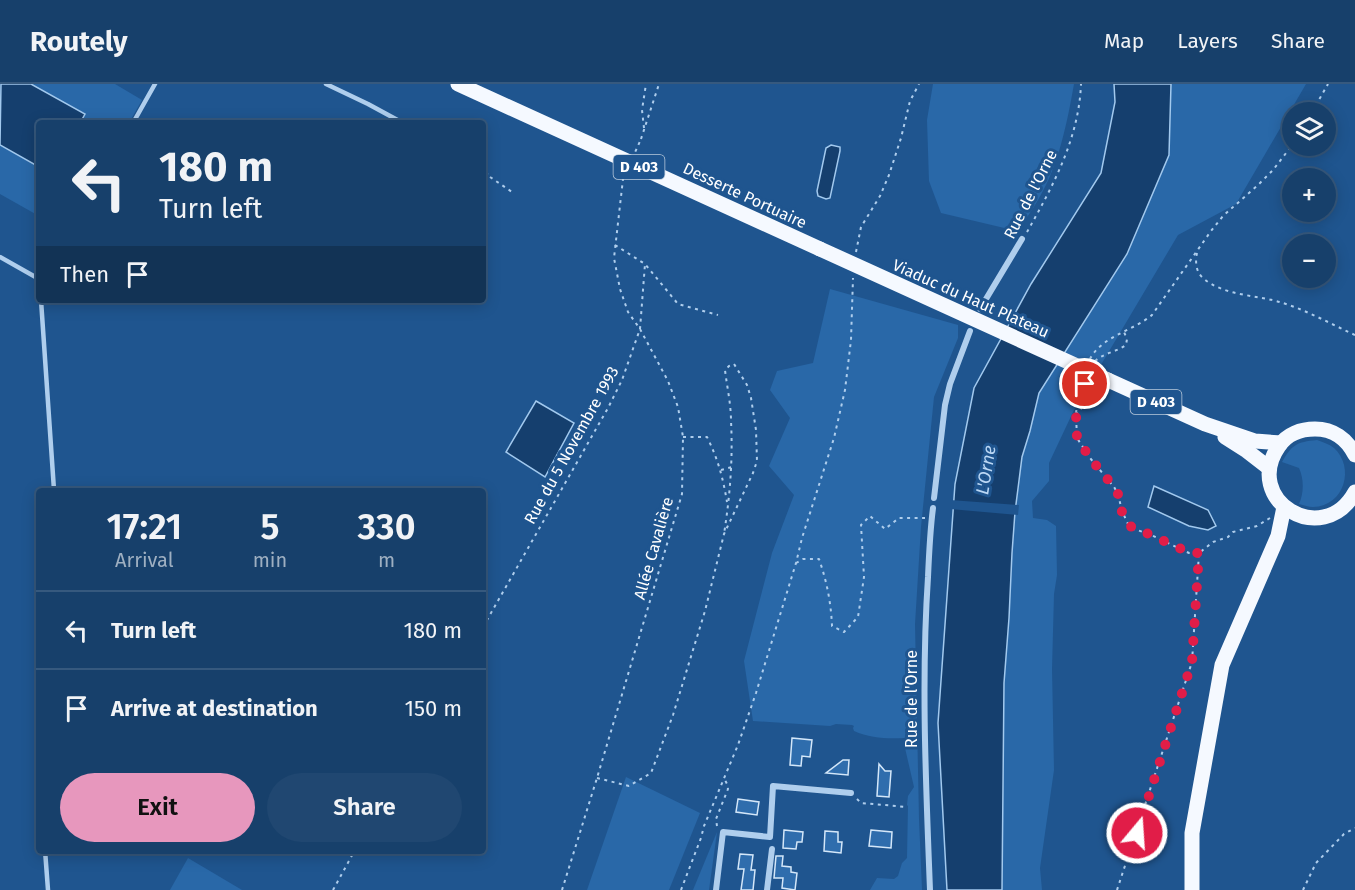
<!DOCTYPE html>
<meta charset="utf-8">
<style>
:root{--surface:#17406b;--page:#204771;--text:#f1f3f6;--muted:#9eafc1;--line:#36597e;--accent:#e797bd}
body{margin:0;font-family:"Fira Sans",sans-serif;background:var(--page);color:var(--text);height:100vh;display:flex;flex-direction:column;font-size:22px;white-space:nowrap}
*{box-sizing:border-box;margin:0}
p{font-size:20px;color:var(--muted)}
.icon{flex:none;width:33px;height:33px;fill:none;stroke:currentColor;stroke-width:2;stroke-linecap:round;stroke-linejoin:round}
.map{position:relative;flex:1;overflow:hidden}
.sheet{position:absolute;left:36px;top:404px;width:450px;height:366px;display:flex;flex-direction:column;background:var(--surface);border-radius:6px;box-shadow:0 3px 15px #0003,0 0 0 2px var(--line)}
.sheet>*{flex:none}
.hud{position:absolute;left:36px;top:36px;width:450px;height:183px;border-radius:6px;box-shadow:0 3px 15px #0003,0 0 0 2px var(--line);background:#17406b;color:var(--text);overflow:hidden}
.buttons{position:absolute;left:1282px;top:18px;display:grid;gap:12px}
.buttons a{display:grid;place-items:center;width:54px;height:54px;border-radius:50%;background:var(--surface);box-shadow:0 3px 15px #0003,0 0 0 2px var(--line);font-size:30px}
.pin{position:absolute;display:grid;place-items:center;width:51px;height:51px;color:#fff;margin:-26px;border:3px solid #fff;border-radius:50%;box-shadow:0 2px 6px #0007}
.me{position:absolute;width:66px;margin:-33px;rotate:18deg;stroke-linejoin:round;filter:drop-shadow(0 0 4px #0008)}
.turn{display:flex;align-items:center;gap:21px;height:126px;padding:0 24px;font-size:27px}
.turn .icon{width:78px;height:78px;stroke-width:2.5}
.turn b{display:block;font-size:42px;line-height:51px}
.then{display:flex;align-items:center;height:57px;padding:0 24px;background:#0003;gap:12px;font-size:22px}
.eta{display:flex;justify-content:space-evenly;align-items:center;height:102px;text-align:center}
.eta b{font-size:36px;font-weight:600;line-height:42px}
.action{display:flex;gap:12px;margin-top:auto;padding:12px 24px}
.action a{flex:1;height:69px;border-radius:36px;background:var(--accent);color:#111;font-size:24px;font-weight:600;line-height:69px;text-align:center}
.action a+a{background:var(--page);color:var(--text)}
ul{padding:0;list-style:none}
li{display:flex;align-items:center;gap:18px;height:78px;padding:0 24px;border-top:2px solid var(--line)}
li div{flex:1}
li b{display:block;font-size:22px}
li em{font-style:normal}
header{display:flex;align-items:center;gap:36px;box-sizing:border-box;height:84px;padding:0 30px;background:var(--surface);border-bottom:2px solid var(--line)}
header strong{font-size:28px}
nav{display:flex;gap:33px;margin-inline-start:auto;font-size:21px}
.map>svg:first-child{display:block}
.green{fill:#2968a8}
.water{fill:#153f6e;stroke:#a2c9ee;stroke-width:1.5}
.pier{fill:#1f558f}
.building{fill:#2f6dad;stroke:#d4e7f9;stroke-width:1.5}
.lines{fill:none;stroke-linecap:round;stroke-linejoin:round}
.path{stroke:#afceed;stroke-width:2;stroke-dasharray:3 4.5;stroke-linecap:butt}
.service{stroke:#afceed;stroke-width:4.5}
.minor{stroke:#afceed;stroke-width:6}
.primary{stroke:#f5f9ff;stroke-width:15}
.path-bridge{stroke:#afceed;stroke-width:2;stroke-dasharray:3 4.5;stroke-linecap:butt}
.primary-bridge{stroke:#f5f9ff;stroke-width:15}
.route{stroke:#e11d48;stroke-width:10;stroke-dasharray:0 18}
.labels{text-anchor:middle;stroke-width:6;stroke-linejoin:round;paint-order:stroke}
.shield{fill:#1f558f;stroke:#bcccdd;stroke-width:1.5}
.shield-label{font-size:15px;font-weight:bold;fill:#fff}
.street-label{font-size:16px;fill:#fff;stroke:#1f558f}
.water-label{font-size:18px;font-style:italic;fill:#bbd7f4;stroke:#1f558f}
</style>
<header>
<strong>Routely</strong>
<nav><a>Map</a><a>Layers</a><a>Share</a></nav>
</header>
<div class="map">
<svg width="1355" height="806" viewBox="0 0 1355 806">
<rect width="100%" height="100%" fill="#1f558f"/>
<g class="green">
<path d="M31,0H115L142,16L129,39H80L85,30Z"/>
<path d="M933,0H1074C1067,39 1059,81 1038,116C1032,127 1024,137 1017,147L941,129L929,97L927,36Z"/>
<path d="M1171,0H1306L1236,120L1178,151L1073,328L1049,379V397L1032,417L1033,434L1047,436L1056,442L1057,491L1054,510L1052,585L1054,686L1040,784L1042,806H1002L1004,599L1009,534L1012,469L1015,428L1022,374L1030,347L1039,309L1127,170L1169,71Z"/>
<path d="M0,61L39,83V132L0,110Z"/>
<path d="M830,205L958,241V254L934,313L921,443L915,540L919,735L922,806H870L877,794L894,795L898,792L902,779L907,774L908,722L907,721L908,712L914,703L905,664L904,654C887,655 870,654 854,647L853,644L854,642L852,641L836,640L830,642L753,637L744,577L772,469L794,411L769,382L790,334L770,306L777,287L813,279Z"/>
<path d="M1317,356C1322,358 1329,360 1334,364C1355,383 1345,422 1313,423C1309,423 1304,421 1299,420C1304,409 1304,395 1299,384L1282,378C1292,361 1296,358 1317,356Z"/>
<path d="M626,693L700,729L669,806H587Z"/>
<path d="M717,748L709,806H693Z"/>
<path d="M188,774L242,806H170Z"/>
</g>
<g class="water">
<path d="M1,0H31L85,30L80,39H39V83L0,61Z"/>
<path d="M1114,0H1171L1169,71L1127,170L1039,309L1030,347L1022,373L1015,428L1012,469L1009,534L1004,599L1002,806H947L938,639L955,400L974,304L1031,200L1101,89L1115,18Z"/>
<path d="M831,61L840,63V67L830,114L826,115L818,112L817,107L826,64Z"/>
<path d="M536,317L574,339L545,393L506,368Z"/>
<path d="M1154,402L1208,426L1216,442L1208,446L1189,442L1148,423Z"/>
</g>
<path class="pier" d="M950,416L1019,421L1018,431L950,425Z"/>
<g class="building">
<path d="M792,654L812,656L810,673L802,672L801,682L790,681Z"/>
<path d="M843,676H849L848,691L826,689Z"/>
<path d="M879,680L885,687H891L889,713L877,712Z"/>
<path d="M738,715L759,718L757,731L736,728Z"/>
<path d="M784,746L803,748L802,758H797L796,765L783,764Z"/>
<path d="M871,746L892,748L891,764L869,762Z"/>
<path d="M825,747L838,748V758H842L841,769L824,767Z"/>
<path d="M740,770L753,771L751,786H755L753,806H741L744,785H738Z"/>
<path d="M776,772H783L782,782L791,783V788L797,789L795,806L782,804L783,794H774Z"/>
</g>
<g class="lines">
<g class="path">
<path d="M1312,28L1328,0"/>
<path d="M644,44L642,26L646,0"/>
<path d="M641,55L659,0"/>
<path d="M490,93L512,108"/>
<path d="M1027,148C1053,102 1079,54 1081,0"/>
<path d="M615,161L645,180L678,220L718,231"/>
<path d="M856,168L861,143L880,112L889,91L901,54L910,17L919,0"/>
<path d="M1197,169C1195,178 1196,188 1203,194C1223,212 1259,211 1283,219C1308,227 1331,240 1355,251"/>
<path d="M1090,275C1102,252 1133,247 1152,231L1211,147L1223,132L1259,100L1273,86L1293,60"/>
<path d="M1095,277C1104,269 1116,268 1126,261L1127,255L1124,248"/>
<path d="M1081,297L1078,301L1076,331L1077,354L1090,374L1114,403L1118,410L1122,427L1128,440L1134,445L1149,450L1189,469H1199L1213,458L1228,453L1233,448L1257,442L1270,434"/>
<path d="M1076,331L1083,322L1085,300"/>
<path d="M683,353H707C718,375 723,394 727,418"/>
<path d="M721,386L732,383"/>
<path d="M796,479L803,475H819C827,498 831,519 832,542L844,548L858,533L864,493L861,441L870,432L885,445L899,434H925"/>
<path d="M483,543L608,324L622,296L640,245L645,180"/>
<path d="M597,694L629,702L651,689L673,631L705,527L724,450L753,389L757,377L756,346L751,314L747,301L734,280L729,282L725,286C727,303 731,320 731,337C733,375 730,412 724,450"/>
<path d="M857,715L861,719L907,723"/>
<path d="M717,742L716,735L728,705L727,700L724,694"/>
<path d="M333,806L355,766"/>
<path d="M562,806L597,694L682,410L683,353L678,323L668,297L640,245L628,228L620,205L614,174L623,95"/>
<path d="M681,806L701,754L704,742L738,661L756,609L796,479L802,454L834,354L845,306L851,256L853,194"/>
<path d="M1117,806L1192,578L1199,469"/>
<path d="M1303,806L1316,779L1344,750L1355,744"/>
</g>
<g class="service">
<path d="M326,0L368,20L403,39"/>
<path d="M133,39L155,0"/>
<path d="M483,88L486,90"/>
<path d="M0,173L39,195"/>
<path d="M41,216L54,406"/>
<path d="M45,766L48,806"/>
</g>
<g class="minor">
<path d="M980,225L1022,155"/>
<path d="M934,414L945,321L950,300L970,247"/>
<path d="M716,806L723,748L770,753L773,702L851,709"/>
<path d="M767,806L772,765"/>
<path d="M930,806C926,702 921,597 928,493C929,470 930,447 933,424"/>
</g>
<g class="primary">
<path d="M458,0L820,165"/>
<path d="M1108,296L1205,340L1255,357L1281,359"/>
<path d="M1225,353L1247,367L1269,384"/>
<path d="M1355,371C1347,355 1333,345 1315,345C1301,345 1287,350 1279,362C1241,416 1323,466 1355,408"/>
<path d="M1192,806V749L1222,581L1278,452L1284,423"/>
</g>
<path class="path-bridge" d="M623,95L641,55"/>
<path class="primary-bridge" d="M820,165L1108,296"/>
</g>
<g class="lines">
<path class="route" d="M1085,300L1083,322L1076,331L1077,354L1090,374L1114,403L1118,410L1122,428L1128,440L1134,445L1149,450L1190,469H1199L1192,578L1137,749"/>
</g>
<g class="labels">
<g class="shield">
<rect x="613.5" y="71" width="51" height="24" rx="4.5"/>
<rect x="1130.5" y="306" width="51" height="24" rx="4.5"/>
</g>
<g class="shield-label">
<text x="639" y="88">D 403</text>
<text x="1156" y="323">D 403</text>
</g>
<g class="street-label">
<text transform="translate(1030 110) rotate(-63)" y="6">Rue de l'Orne</text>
<text transform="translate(745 111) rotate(25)" y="6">Desserte Portuaire</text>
<text transform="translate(971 214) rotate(24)" y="6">Viaduc du Haut Plateau</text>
<text transform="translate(571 361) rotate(-61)" y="6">Rue du 5 Novembre 1993</text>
<text transform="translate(653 464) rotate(-74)" y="6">Allée Cavalière</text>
<text transform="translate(911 615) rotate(-90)" y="6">Rue de l'Orne</text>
</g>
<g class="water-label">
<text transform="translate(986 386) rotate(-81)" y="6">L'Orne</text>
</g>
</g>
</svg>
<div class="buttons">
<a><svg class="icon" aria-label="layers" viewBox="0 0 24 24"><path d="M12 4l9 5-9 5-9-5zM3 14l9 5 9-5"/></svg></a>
<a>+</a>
<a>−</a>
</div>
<div class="pin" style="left:1085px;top:300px;background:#d93025"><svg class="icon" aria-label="arrive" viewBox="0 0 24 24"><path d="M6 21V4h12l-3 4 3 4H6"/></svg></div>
<svg class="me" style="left:1137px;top:749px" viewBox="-20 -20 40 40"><circle r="17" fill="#e11d48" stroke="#fff" stroke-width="3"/><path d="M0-11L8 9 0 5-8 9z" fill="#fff"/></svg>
<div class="hud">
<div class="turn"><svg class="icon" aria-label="left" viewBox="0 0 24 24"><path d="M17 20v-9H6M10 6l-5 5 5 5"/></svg><div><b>180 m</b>Turn left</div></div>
<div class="then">Then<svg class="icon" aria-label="arrive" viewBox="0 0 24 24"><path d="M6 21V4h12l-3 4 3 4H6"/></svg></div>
</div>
<section class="sheet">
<div class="eta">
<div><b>17:21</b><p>Arrival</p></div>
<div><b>5</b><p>min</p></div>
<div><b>330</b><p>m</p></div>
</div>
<ul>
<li><svg class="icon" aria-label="left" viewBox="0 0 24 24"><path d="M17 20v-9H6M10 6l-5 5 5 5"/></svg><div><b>Turn left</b></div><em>180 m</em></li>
<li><svg class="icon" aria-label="arrive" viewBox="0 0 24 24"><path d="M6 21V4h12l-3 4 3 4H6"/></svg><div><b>Arrive at destination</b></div><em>150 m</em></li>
</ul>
<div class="action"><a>Exit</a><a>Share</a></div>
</section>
</div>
